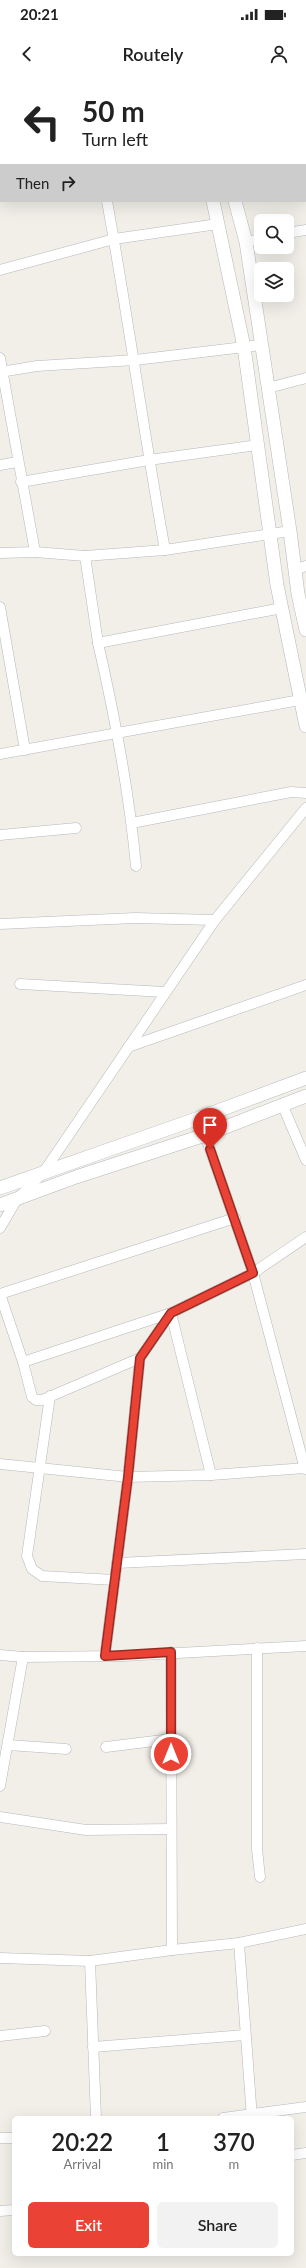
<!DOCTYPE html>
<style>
:root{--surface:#fff;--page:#f2f2f2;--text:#222;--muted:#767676;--accent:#ea4335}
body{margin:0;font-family:Lato,sans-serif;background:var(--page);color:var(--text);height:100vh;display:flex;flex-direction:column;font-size:15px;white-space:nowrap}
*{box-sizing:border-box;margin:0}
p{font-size:13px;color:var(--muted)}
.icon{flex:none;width:22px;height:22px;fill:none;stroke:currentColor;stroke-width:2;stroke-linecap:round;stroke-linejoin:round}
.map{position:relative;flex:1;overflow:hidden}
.drawer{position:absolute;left:12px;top:2036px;width:282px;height:140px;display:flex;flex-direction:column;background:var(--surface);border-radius:6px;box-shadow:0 4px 16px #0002}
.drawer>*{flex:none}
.guide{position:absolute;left:0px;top:0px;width:306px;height:122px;box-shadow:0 4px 16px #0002;background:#fff;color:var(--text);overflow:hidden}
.controls{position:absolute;left:254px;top:134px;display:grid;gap:8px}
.controls a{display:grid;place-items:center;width:40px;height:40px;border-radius:6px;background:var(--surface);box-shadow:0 4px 16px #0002;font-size:20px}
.pin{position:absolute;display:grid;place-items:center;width:34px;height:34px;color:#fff;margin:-41px -17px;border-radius:50% 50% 50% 0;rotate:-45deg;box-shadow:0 0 4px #0007}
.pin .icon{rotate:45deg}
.me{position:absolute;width:44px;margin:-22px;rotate:0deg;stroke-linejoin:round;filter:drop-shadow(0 0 3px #0008)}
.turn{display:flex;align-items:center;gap:14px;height:84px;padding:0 16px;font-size:18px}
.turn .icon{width:52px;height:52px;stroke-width:2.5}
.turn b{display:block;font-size:28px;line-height:34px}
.then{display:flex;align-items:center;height:38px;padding:0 16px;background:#0003;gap:8px;font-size:15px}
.eta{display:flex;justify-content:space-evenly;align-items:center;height:68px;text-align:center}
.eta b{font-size:24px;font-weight:600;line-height:28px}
.action{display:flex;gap:8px;margin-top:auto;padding:8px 16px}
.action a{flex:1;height:46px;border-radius:6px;background:var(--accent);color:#fff;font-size:16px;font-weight:600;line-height:46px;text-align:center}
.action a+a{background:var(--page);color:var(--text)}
.status{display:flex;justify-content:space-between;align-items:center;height:28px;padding:0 20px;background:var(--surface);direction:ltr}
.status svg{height:11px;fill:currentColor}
header{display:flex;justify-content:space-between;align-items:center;height:52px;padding:0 16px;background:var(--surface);font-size:18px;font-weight:600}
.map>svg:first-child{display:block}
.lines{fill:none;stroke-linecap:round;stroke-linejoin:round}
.minor-casing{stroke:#b5b8bc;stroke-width:11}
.tertiary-casing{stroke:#b5b8bc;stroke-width:14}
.minor{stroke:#fff;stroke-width:10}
.tertiary{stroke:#fff;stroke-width:13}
.route-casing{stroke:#982c22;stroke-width:10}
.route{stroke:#ea4335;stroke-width:7}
</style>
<div class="status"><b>20:21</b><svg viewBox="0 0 49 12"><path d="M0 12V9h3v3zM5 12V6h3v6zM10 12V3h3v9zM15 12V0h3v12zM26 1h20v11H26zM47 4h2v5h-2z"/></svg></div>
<header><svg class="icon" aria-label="back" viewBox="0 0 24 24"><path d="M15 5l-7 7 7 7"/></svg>Routely<svg class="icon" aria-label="person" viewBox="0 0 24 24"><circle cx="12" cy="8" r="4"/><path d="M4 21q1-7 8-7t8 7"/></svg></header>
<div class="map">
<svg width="306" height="2188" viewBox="0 0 306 2188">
<rect width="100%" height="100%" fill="#f1efe8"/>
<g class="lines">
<g class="minor-casing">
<g id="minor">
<path d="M84,0V1"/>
<path d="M273,0L274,1"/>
<path d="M18,1L24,0"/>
<path d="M0,4H1"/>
<path d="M305,18L306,17"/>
<path d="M0,92L1,91"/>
<path d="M107,121C128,237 144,354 165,470"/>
<path d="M287,153L306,150"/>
<path d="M246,162L261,159"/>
<path d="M0,190L114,159L218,144"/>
<path d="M0,278L35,472"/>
<path d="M0,292L37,286L135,280L261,265"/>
<path d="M268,308L306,298"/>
<path d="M0,385L17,382"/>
<path d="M21,402L149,380L258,365"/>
<path d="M0,473L35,472L85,476L165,470L290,451"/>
<path d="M85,476L98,563"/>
<path d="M295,490L306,486"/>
<path d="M0,527L25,670"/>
<path d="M0,674L306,619"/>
<path d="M132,743L291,712L306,713"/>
<path d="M0,755L76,748"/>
<path d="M136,786C129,711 115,637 98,563L282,528"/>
<path d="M0,844L135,838L215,840"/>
<path d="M20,904L165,912"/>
<path d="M128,967L306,905"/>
<path d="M282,1024L306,1080"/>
<path d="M205,1055L253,1193L305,1389"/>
<path d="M0,1148L17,1119L43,1093L215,840L306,728"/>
<path d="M140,1278L42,1320H36L32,1317L23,1282L0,1214L235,1138"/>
<path d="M23,1282L171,1233L140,1278L128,1397L105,1576"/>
<path d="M50,1316L27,1476L32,1489L42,1496L115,1500"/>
<path d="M0,1384L128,1397L211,1395L306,1388"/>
<path d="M211,1395L171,1233L253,1193L306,1157"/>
<path d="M117,1483L306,1474"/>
<path d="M257,1568V1769L260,1797"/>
<path d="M171,1572L172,1870L239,1863L306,1849"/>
<path d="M0,1575L23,1577L123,1576L306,1566"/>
<path d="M8,1665L66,1669"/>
<path d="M106,1667L171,1659"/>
<path d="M0,1706L23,1577"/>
<path d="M0,1737L86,1750L171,1749"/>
<path d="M239,1863L252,2038"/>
<path d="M0,1878L90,1881"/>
<path d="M0,1956L45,1951"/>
<path d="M93,1967L245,1955"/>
<path d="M96,2038L90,1881L172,1870"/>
<path d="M223,2038L306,2027"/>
<path d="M0,2058H14"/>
<path d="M292,2075L306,2073"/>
<path d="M0,2131L14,2130"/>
</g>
</g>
<g class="tertiary-casing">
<g id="tertiary">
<path d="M178,0L179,1"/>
<path d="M202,0L203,1"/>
<path d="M213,121L244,267L277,505L306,646"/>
<path d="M235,121L246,162L290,451L298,514L306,550"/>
<path d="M0,1108L196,1039L306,998"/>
<path d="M0,1125L76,1097L205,1055L306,1016"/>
</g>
</g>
<use href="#minor" class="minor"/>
<use href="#tertiary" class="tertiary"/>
</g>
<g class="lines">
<g class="route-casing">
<path id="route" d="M171,1674V1572L105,1576L128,1397L140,1278L171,1233L253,1193L210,1069"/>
</g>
<use href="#route" class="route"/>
</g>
</svg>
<div class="controls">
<a><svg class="icon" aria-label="search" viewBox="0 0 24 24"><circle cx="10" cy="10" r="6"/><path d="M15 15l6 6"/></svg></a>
<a><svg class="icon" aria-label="layers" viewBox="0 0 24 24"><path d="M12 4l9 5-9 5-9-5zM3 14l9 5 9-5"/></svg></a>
</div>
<div class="pin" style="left:210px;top:1069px;background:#d93025"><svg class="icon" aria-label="arrive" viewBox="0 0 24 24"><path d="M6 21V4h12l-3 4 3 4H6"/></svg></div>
<svg class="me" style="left:171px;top:1674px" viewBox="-20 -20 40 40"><circle r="17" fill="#ea4335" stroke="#fff" stroke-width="3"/><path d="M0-11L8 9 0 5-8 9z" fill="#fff"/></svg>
<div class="guide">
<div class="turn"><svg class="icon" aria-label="left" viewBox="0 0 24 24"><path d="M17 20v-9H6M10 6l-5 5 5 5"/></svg><div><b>50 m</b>Turn left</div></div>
<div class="then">Then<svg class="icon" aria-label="right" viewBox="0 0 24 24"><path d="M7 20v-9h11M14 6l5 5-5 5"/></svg></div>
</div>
<section class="drawer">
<div class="eta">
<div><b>20:22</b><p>Arrival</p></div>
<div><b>1</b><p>min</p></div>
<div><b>370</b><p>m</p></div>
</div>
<div class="action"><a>Exit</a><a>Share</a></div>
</section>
</div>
